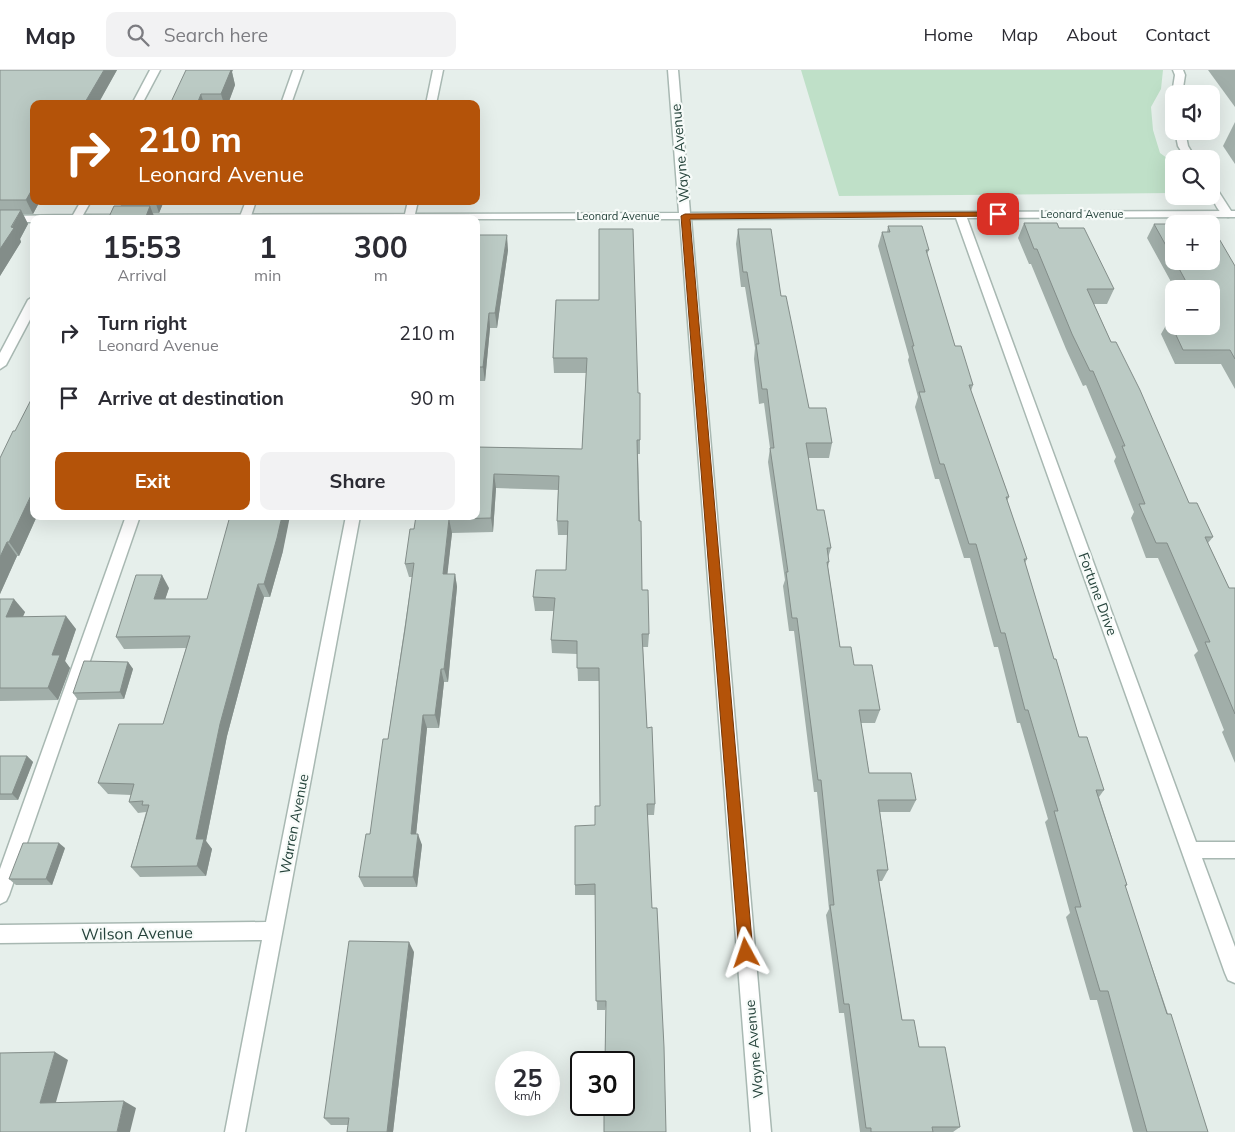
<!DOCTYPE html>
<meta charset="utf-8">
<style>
:root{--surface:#fff;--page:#f2f2f3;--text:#2b2b33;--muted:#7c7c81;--line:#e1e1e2;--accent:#b45309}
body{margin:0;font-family:Mulish,sans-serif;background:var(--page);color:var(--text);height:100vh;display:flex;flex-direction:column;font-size:19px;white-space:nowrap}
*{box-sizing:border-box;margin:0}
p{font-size:16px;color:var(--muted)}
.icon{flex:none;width:28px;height:28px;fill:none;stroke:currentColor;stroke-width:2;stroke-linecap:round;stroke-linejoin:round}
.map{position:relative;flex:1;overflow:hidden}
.details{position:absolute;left:30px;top:145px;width:450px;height:305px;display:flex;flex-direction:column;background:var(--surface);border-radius:10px;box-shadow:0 5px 20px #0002}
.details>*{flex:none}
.top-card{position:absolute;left:30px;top:30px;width:450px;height:105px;border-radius:10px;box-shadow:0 5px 20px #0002;background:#b45309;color:#fff;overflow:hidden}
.tools{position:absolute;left:1165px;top:15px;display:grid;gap:10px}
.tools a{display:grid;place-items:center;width:55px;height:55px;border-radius:10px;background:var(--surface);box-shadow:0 5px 20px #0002;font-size:25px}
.speed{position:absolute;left:495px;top:981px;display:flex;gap:10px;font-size:25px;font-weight:700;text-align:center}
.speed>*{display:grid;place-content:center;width:65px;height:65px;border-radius:50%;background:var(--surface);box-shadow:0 5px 20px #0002;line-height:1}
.speed small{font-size:12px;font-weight:400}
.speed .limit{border:2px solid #111;border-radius:8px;background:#fff;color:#111}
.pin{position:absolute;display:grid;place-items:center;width:42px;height:42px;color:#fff;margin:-21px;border-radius:10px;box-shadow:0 2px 8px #0006}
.me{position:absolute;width:55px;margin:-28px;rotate:355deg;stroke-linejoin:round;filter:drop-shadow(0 0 4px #0008)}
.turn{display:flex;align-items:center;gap:18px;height:105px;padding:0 25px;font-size:22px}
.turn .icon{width:65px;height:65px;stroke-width:2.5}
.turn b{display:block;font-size:35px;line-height:42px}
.eta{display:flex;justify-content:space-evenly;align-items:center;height:85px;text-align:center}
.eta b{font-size:30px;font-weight:700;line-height:35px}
.cta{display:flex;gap:10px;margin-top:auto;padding:10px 25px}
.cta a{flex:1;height:58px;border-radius:10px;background:var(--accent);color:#fff;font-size:20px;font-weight:700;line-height:58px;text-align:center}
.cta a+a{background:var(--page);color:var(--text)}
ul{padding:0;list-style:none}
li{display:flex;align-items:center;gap:15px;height:65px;padding:0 25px}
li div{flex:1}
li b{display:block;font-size:19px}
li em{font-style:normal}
header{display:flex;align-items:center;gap:30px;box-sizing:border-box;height:70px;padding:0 25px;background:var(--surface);border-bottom:1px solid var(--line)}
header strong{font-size:24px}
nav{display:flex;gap:28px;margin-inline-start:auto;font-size:18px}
.search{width:350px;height:45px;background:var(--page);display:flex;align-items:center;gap:12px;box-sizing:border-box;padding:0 18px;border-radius:10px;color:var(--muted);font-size:19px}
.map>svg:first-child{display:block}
.green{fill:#bfe0c8}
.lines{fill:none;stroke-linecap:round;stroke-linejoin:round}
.service-casing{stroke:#a8b8b2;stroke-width:3}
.minor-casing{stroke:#a8b8b2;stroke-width:3}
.service{fill:#fff;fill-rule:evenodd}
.minor{fill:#fff;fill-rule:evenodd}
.wall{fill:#a1aea9}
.shaded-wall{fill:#838d89}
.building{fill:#bbcac4;stroke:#838d89}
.route{fill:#b45309;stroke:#753606}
.labels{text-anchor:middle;stroke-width:4.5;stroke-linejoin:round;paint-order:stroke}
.far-street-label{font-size:11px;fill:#24423a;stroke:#f7fbf9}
.street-label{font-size:14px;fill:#24423a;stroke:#f7fbf9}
.near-street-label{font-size:16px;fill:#24423a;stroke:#f7fbf9}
</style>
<header>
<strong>Map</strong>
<div class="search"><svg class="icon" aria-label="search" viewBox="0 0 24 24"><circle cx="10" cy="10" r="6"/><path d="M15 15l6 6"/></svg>Search here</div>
<nav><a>Home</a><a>Map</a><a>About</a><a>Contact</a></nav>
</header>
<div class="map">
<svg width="1235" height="1062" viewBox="0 0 1235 1062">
<rect width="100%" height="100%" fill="#e6efeb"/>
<path class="green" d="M801,0H1163L1161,19L1151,37L1153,60L1160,83L1174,93V123L839,126Z"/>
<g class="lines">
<g class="service-casing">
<g id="service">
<path d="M293,0H303L291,34H281Z"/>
<path d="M1173,0H1183L1185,5L1182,24H1174V26L1172,24L1175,5Z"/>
<path d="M1175,61H1185L1188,76L1196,89H1186L1178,76Z"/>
<path d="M1211,115L1215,116L1233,144L1232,146L1228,147C1216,143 1211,126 1211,115Z"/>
<path d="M246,131H256L250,149H239Z"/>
<path d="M126,446H140L9,825L6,831L0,834V799Z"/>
</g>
</g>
<g class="minor-casing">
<g id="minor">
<path d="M150,0H160L142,34H132Z"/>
<path d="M433,0H443L436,34H426Z"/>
<path d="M668,0H678L690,143L1235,141V147L967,148L1196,772H1235V788H1202L1235,877V913L1228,910L1225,903L956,148L691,149L771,1062H751L680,149H34V152H0V146L73,145L81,131H91L83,145L405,144L408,131H418L415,144L679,143Z"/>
<path d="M34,226V242L6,295L0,299V283L28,230Z"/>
<path d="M346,446H360L245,1062H225L262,870L0,873V855L266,852Z"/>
</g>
</g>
<use href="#service" class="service"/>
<use href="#minor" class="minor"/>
</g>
<g class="wall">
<path d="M0,0H117L98,34H34V131H40L33,144H23L28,154L20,169L21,172L0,206Z"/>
<path d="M1208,0H1235V37Z"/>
<path d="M232,2L235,15L228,34H170Z"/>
<path d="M1235,52V94L1223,76Z"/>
<path d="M119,131H164L159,143H153L155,149H108L121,136Z"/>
<path d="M1024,153L1059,158L1114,219L1107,234H1094L1111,272L1189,433L1213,467L1208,473L1229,518H1235V693L1222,662L1224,660L1194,585L1198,581L1158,488H1146L1131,448L1134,442L1114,391L1116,387L1086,315L1083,316L1066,279L1031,194H1029L1018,168Z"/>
<path d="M1154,154H1174V191H1211L1235,196V319L1221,294H1175L1161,264L1169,250L1211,256V219H1175L1147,168Z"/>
<path d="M888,156L929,180L927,184L955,276L973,315L971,321L1009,427L1007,431L1027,489L1025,493L1054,589L1079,667L1104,720L1099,727L1127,815L1125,817L1208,1062H1133L1097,930H1090L1066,847L1070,843L1045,752L1048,749L1020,653H1017L998,577H994L970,488H964L939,409H935L915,337L918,327L908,290L909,287L878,176L882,162H887Z"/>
<path d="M738,159L781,226L809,338L832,373L829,388H808L817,440L831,478L828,488L829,492L828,497L840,577L854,595L880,640L875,653H861L869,703L916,730L910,742H880L888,800L882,811H879L902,950L919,977L960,1057L953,1062H860L844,943H839L826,845L829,839L817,722H814L794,561H789L783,516L785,510L768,392L770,378L764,333L759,334L754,289L755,278L745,217H741L736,174Z"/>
<path d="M476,165L508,180L497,258H490L485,311H476Z"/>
<path d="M556,230L638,323L640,370V384H638L642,520L649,564L648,577H643L647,658L655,734L654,745H647L605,940H597L595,825H575V815L595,755L600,736L599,611H578L577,584L552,583L551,570L554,541H535L533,527L566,500L568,465H558L557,451L558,420L496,418L493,462L452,463L447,504H455L457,517L448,612H444L439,658H427L416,764L422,775L417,817H364L359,807L370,764L388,669L412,507H409L405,494L414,459L476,377L582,379L586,303H554L553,288Z"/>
<path d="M1174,235V246L1171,241Z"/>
<path d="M0,388L34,446H37L19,486H17L0,524Z"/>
<path d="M283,481L270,527H264L227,666L206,771L212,779L206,806L140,807L131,797L146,742L138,743L129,732L131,725L108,724L98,713L163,654L186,578L124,579L116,567L169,518L165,529H207Z"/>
<path d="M0,529L25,542L22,547L76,559L65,591L70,598L58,630L0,631Z"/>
<path d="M128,592L133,599L124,629L78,630L73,623Z"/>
<path d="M0,686H27L33,692L18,730H0Z"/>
<path d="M65,778L52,815H16L9,809Z"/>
<path d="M414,882L393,1062H347L348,1055H331L324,1048Z"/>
</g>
<g class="shaded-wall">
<path d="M104,0H117L98,34H84Z"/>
<path d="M222,0H233L232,2L235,15L228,34H224L221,24Z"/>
<path d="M201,24L204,34H197Z"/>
<path d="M34,116V131H40L33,144L26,130Z"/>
<path d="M155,131H164L159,143Z"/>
<path d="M150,136L155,149H145Z"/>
<path d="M21,140L28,154L20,169L21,172L0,206V179Z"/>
<path d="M507,165L508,180L497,258L495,243Z"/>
<path d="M489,243L490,258L485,311L483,297Z"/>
<path d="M494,404L496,418L493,462L491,448Z"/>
<path d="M34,419V446H37L19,486L9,472Z"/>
<path d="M282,446H290L283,481L270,527L264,514Z"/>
<path d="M449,449L452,463L446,517L443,504Z"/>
<path d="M7,472L17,486L0,524V487Z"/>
<path d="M455,504L457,517L448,612L444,599Z"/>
<path d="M162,505L169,518L161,542L154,529Z"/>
<path d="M258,514L264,527L227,666L206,771L212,779L206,806L197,796L196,769L220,654Z"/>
<path d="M14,529L25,542L17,561L6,547Z"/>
<path d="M66,546L76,559L65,591L70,598L58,630L48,618L52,585Z"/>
<path d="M128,592L133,599L124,629L120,622Z"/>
<path d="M441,599L444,612L439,658L435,645Z"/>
<path d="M423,645L427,658L415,775L411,764Z"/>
<path d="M27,686L33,692L18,730L12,724Z"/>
<path d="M418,764L422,775L417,817L413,807Z"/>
<path d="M59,773L65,778L52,815L46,809Z"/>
<path d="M409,872L414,882L393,1062H387Z"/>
<path d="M55,982L68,990L54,1039L40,1033Z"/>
<path d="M124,1031L136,1038L130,1062H117Z"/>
</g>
<g class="building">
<path d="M0,0H104L84,34H34V116L26,130H0Z"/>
<path d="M186,0H231L221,24H201L197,34H170Z"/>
<path d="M114,136H150L145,149H108Z"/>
<path d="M0,140H21L11,157L14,158L0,179Z"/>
<path d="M1024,153H1057L1059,158H1084L1114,219H1087L1111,272H1116L1140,320L1189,433H1197L1213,467H1205L1229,518H1235V644L1205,572H1210L1167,473H1156L1139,434H1145L1122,376H1125L1093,301H1090L1072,264L1037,179H1034Z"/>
<path d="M1154,154H1174V190Z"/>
<path d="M888,156H922L929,180H926L955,276H961L973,315H969L1009,427H1006L1027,489H1024L1054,589H1056L1079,667H1087L1104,720H1096L1127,815H1125L1167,944H1171L1208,1062H1147L1108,921H1100L1075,837H1081L1054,741H1058L1028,640H1025L1005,563H1001L976,474H969L944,394H940L919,322H925L912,276H914L882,162H890Z"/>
<path d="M599,159H633L638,323H640V370H637L639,451H641L642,520H648L649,564H642L647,658L652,657L655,734H647L652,838H657L664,977L666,1062H604V1035H624V992H605L606,931H596L595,814L575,815V756L595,755V736H600L599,598H577V571L551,570L555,528L533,527L536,500H566L568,451H557L559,406L494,404L491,448L449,449L443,504H455L444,599H441L435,645H423L411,764H418L413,807H359L366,764H370L383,669H388L405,559L414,493L405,494L410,459H414L416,446H476V377L582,379L587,288H553L556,230H599Z"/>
<path d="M738,159H771L781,226H786L809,338H826L832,373H806L817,440H824L831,478H827L829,492H827L840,577H851L854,595H872L880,640H859L869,703H911L916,730H878L888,800H877L902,950H914L919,977H945L960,1057H932L933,1062H871V1058H866L849,934H844L830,835H834L821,710H818L797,548H792L786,502H788L770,378H774L767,319H762L756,274H759L747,202H743Z"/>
<path d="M1211,160H1214L1235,196V289L1230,280H1183L1169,250H1174V256H1211V219H1190L1175,191H1211Z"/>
<path d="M476,165H507L495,243H489L483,297H476Z"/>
<path d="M34,324V419L9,472H7L0,487V388L13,361H15Z"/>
<path d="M230,446H282L277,468L264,514H258L220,654L196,769H204L197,796L131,797L149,735H142L143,731L129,732L134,714L98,713L119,654H163L190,566L116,567L136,505H162L154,529H207Z"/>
<path d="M0,529H14L6,547L66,546L52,585H60L48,618H0Z"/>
<path d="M84,591L128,592L120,622L73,623Z"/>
<path d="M0,686H27L12,724H0Z"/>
<path d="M23,773H59L46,809H9Z"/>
<path d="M349,871L409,872L387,1062H347L349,1048H324Z"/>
<path d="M55,982L40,1033L124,1031L117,1062H0V983Z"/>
</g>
<path class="route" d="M998,142L1001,143V146L690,149L753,883L751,888L746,890L741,888L739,883L681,146L685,144Z"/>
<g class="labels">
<g class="far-street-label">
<text x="1082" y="148">Leonard Avenue</text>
<text x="618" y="150">Leonard Avenue</text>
</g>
<g class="street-label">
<text transform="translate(680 83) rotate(-95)" y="5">Wayne Avenue</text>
<text transform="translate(1098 524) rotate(70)" y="5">Fortune Drive</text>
<text transform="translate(294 754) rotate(-79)" y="5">Warren Avenue</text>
<text transform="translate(754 979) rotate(-95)" y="5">Wayne Avenue</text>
</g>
<g class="near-street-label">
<text transform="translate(137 863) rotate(-1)" y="6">Wilson Avenue</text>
</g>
</g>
</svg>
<div class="tools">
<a><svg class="icon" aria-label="sound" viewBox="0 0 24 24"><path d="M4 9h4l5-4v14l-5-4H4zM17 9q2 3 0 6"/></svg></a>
<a><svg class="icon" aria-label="search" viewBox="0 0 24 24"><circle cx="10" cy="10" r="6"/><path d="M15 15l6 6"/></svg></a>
<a>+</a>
<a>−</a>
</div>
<div class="speed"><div>25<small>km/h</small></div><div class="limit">30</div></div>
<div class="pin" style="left:998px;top:144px;background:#d93025"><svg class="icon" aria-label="arrive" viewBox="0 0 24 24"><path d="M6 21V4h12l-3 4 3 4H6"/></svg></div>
<svg class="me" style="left:746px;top:883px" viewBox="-20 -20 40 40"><path d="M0-17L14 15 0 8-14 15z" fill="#b45309" stroke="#fff" stroke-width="4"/></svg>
<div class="top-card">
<div class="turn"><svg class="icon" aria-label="right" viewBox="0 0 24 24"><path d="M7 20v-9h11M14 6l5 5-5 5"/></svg><div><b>210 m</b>Leonard Avenue</div></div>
</div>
<section class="details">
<div class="eta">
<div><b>15:53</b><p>Arrival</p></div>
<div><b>1</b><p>min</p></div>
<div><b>300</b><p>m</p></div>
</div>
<ul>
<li><svg class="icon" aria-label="right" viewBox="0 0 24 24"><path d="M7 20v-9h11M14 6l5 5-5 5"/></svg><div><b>Turn right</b><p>Leonard Avenue</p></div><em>210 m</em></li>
<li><svg class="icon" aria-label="arrive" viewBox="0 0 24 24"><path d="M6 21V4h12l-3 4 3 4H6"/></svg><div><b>Arrive at destination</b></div><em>90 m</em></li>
</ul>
<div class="cta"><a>Exit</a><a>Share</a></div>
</section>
</div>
